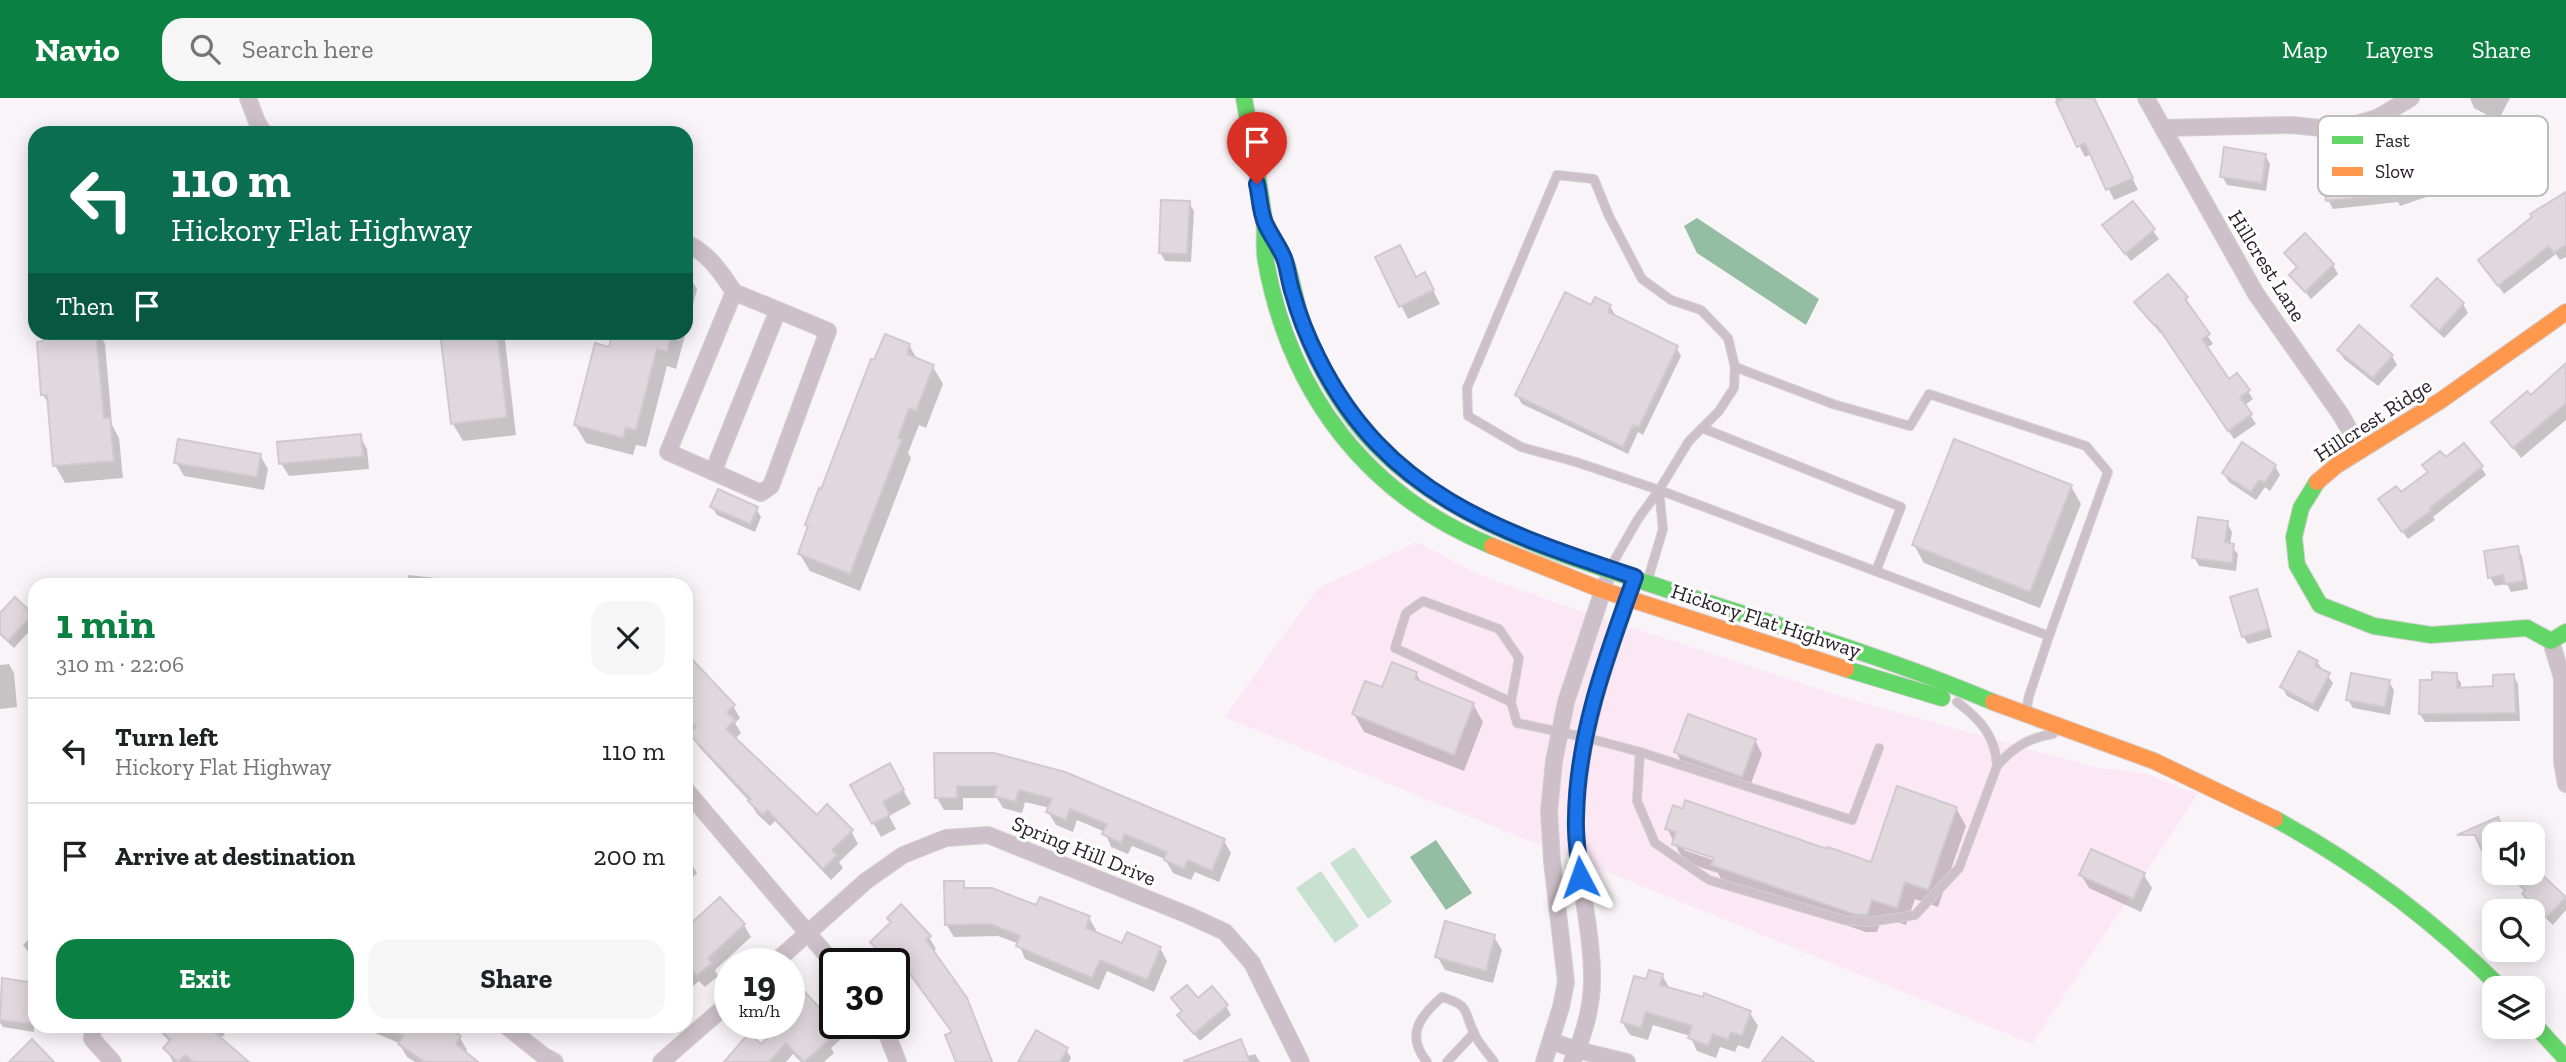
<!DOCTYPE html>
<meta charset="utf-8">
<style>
:root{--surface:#fff;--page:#f6f6f6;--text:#202124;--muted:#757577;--line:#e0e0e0;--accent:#0b8043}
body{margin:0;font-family:"Zilla Slab",serif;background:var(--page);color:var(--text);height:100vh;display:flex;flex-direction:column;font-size:26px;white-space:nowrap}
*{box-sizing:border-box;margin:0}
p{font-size:23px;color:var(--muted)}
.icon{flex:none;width:38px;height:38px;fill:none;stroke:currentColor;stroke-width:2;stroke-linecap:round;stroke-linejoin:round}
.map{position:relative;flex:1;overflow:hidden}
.side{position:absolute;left:28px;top:480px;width:665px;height:455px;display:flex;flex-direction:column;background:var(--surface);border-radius:21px;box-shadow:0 4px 18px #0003}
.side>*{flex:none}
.top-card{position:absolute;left:28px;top:28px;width:665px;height:214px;border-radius:21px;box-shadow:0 4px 18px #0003;background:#0b6e4f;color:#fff;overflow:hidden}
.fabs{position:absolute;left:2482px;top:724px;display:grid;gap:14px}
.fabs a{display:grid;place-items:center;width:63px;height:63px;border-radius:14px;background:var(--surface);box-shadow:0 4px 18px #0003;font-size:35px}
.speed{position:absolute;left:714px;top:850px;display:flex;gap:14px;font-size:35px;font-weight:700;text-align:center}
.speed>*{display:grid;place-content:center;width:91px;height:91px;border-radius:50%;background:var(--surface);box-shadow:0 4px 18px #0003;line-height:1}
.speed small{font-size:18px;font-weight:400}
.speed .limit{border:4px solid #111;border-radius:10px;background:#fff;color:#111}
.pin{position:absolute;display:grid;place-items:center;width:60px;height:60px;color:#fff;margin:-72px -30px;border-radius:50% 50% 50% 0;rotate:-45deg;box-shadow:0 0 7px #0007}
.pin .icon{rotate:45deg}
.me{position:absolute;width:77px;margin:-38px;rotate:356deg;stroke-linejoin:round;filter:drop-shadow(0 0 5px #0008)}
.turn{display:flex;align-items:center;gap:24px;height:147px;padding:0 28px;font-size:32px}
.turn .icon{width:91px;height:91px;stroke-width:2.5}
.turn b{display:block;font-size:49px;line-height:60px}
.then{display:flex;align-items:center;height:66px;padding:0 28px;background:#0003;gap:14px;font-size:26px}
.round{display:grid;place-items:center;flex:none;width:74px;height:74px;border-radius:21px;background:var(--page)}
.headline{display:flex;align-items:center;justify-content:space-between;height:119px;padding:0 28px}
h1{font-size:42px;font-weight:800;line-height:52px;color:var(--accent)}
.action{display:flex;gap:14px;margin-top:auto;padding:14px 28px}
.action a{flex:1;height:80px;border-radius:21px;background:var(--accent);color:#fff;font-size:28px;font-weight:800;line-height:80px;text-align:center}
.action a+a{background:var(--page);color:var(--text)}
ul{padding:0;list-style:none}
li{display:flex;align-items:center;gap:21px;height:105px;padding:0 28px;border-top:2px solid var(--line)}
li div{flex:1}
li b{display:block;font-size:26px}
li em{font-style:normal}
header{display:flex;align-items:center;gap:42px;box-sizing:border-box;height:98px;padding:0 35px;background:var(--accent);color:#fff}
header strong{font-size:33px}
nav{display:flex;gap:38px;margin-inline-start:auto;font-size:24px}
.search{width:490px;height:63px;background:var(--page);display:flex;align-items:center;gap:18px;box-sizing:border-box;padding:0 24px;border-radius:21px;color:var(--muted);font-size:26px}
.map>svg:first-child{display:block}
.built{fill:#fce8f4}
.green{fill:#c9e1d1}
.water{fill:#94bda4}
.shadow{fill:#0003;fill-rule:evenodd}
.building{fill:#e0d8dd;stroke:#d0cace;stroke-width:2}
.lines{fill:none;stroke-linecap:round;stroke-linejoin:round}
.lane-casing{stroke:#d3cfd2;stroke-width:10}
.street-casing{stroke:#d3cfd2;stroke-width:18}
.fast-casing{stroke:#d3cfd2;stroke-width:18}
.slow-casing{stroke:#d3cfd2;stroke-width:18}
.lane{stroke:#cec0c8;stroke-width:8}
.street{stroke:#cec0c8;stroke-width:16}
.fast{stroke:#63d668;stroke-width:16}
.slow{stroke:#ff974d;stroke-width:16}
.route-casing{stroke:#114b97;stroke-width:18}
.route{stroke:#1a73e8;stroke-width:12}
.labels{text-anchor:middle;stroke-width:6;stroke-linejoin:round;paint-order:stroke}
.street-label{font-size:21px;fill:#2a2127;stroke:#fff}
.key{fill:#fff;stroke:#bfbcbe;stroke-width:2}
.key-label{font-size:19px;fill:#2a2127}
</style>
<header>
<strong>Navio</strong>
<div class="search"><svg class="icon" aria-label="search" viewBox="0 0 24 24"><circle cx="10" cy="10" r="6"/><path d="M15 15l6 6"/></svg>Search here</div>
<nav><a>Map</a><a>Layers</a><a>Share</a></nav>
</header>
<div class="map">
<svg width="2566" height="964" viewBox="0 0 2566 964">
<rect width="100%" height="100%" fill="#f9f4f7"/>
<path class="built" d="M1417,444L1477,476L1554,504L1846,600L2098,670L2145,675L2188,693H2200L2032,946L1224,619L1318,490Z"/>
<g class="green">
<path d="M1354,749L1392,804L1368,821L1330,765Z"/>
<path d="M1321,773L1359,828L1335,845L1296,790Z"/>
</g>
<g class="water">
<path d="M1697,120L1819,201L1806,227L1697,155L1684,128Z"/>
<path d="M1436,742L1472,795L1446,812L1410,759Z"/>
</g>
<g class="shadow">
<path d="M2055,0H2093L2138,92L2114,102L2092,56L2085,59Z"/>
<path d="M2470,0H2510L2498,23L2474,10Z"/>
<path d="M2464,22L2487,53L2434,93L2435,96L2400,108L2398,104L2333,111L2328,102L2340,62L2345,71L2383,67L2446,36Z"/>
<path d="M2265,57L2270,66L2266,93L2227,87L2222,78Z"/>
<path d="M2566,99V159L2560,162L2556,156L2504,196L2480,163Z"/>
<path d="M1189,105L1194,113L1191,164L1165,163L1160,154Z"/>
<path d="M2132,105L2159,141L2131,163L2109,136Z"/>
<path d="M2286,155L2333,167L2338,176L2311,201L2291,177L2298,171Z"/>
<path d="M1377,160L1432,190L1440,206L1408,221Z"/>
<path d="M686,173L697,191L686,234Z"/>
<path d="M2186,200L2191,209L2189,210L2213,246L2206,250L2229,283L2248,293L2253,301L2244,308L2256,326L2234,341L2162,234L2160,235L2136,204Z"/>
<path d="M2463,206L2468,215L2444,240L2418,216L2413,208Z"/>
<path d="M1610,208L1615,217L1614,219L1676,249L1681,258L1643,337L1638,334L1628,356L1522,306L1517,297L1592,209Z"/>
<path d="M44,234H98L105,246L112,327L119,340L123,380L65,385L55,367L50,308L43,297Z"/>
<path d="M442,234H504L516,337L463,343L453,326Z"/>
<path d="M613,234H686L676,271L667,268L646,349L636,347L633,357L586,345L575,327L609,250Z"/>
<path d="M909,247L918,263L933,269L943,286L926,330L919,327L908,355L911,360L860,493L810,473L799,455L809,431L807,427L875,264Z"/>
<path d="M2339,253L2392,258L2397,267L2378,288L2344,261Z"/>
<path d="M2566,267V322L2521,360L2493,324L2530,299Z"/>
<path d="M360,338L367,351L369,371L289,378L281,365Z"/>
<path d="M260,357L268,371L264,392L184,378L176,364Z"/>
<path d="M2446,362L2481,369L2486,377L2433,419L2435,422L2408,441L2385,410Z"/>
<path d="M2275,368L2280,377L2270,393L2265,389L2256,402L2229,384L2224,376Z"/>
<path d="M2071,388L2081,406L2040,510L1924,465L1914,447Z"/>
<path d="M712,409L756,410L761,419L755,434L717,417Z"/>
<path d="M2227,425L2232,434L2230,447L2238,456L2236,473L2199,468L2194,459Z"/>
<path d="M2517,450L2522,458L2528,491L2511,494L2507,486L2495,488L2490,479Z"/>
<path d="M408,477L454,482L455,484L523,482L536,486H407Z"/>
<path d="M2257,493L2261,502L2272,539L2248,546L2243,538Z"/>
<path d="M31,517L35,527L14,550L0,537V518Z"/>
<path d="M686,560L733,608L740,620L735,625L741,635L734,642L817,719L851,733L858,746L839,764L843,770L831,782L775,723L770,728L757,716L750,704L698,648L691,636L695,632L686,622Z"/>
<path d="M2317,564L2333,585L2318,614L2287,598L2282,589Z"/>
<path d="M9,566L14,575L17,609L0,611V567Z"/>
<path d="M1416,575L1422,586L1473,606L1483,624L1464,673L1364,634L1354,616L1383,592Z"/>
<path d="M2456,577L2461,585V591L2495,590L2513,577L2518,586L2520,623L2425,624L2420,616L2434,584Z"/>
<path d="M2389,584L2394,592L2390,617L2353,610L2348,602Z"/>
<path d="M1755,642L1762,656L1749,691L1683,667L1676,654Z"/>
<path d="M936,657L1224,743L1231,755L1219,784L1195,774L1191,782L1173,775L1165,761L1132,748L1128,756L1111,749L1105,734L1077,722L1073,734L1056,727L1048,714L1050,710L1025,704L1022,715L1003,710L997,700H963V712H944L937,700Z"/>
<path d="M889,667L911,706L889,718L896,731L881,739L853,688Z"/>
<path d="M1956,710L1966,728L1938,809L1915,801L1906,827L1882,819L1877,834H1866L1723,785L1718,775L1684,764L1667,730L1828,753L1873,766ZM1684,748L1723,761L1722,765L1684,752Z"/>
<path d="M2512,728L2517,737H2494L2474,731L2503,732Z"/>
<path d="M686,758L697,775L686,786Z"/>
<path d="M2532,771L2566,802V812L2553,827L2529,805L2524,797L2525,794L2514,780L2532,775Z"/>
<path d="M2081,777H2144L2152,790L2141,814L2089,790Z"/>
<path d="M963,785L967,792L1089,820L1096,832L1095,835L1123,847L1160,850L1167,863L1154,894L1107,873L1099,892L1025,861L1019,846L998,838L954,839L946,826Z"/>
<path d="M744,827L751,839L715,872L718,878L705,889L699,883L686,894V831Z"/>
<path d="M35,835V863L23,847Z"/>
<path d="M929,839L936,851L933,854L973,914L993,964H958L953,936L910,876L903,882L894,872V866H889L872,845Z"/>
<path d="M1494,839L1502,852L1493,885L1445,872L1437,858Z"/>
<path d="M1662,877L1670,891L1750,915L1758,928L1749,951L1738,947L1735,954L1720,949L1716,960L1697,953L1690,938L1653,927L1648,942L1630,937L1622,924L1647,883Z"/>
<path d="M3,882L35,886L34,934L3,929L0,925V904Z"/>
<path d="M1173,901L1198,902L1226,908L1231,917L1200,943L1185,925L1183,914Z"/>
<path d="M792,905L834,929L841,941L831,950L834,955L824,964H801L793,956L786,964H726L761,948L786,926H789L798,915Z"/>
<path d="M155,928H219L225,938L217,939L246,964H173L165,950L170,944Z"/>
<path d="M242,928H277L245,934Z"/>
<path d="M315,928H344L342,935Z"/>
<path d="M358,928H429L440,935L460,940L467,952L465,956L475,964H415L407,959L399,945Z"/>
<path d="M622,928H637L629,935Z"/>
<path d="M1066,951L1071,960L1069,964H1020Z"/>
<path d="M1255,956L1260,964H1212L1248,958Z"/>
</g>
<g class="building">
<path d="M2065,0H2094L2133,80L2106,92L2085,45L2077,49L2056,4Z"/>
<path d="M2465,20L2483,43L2430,84L2432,87L2393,100L2392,96L2326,103L2322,62L2341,60L2342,69L2381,65L2378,56L2413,44L2439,24L2446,34Z"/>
<path d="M2224,49L2266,56L2262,85L2220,79Z"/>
<path d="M2566,94V147L2553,155L2549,148L2498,188L2478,162L2532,119L2530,116Z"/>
<path d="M1161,102L1190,103L1187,156L1159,155Z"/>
<path d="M2133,103L2155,131L2125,156L2102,127Z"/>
<path d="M2305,135L2334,166L2305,194L2289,177L2297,169L2284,155Z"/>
<path d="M1400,147L1416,179L1425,174L1434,192L1399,209L1375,159Z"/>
<path d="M2168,176L2188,199L2185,201L2210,236L2202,241L2229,281L2237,275L2250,292L2240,299L2252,316L2228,333L2156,226L2154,227L2134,204Z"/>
<path d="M2437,180L2464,205L2439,233L2411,208Z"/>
<path d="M1565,194L1591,207L1595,199L1611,207L1608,214L1678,248L1639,329L1633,327L1623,349L1515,297Z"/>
<path d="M2359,227L2393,257L2373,280L2337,252Z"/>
<path d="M43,234H96L104,320H110L114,363L53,368L47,297H41L37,244L43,243Z"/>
<path d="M440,234H497L507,319L451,326Z"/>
<path d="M613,234H672L667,254L657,251L636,332L626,330L623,340L574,327L595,245L609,249Z"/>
<path d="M885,236L910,246L907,256L934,267L916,313L909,310L898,340L902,341L850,476L798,456L808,428L805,427L819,390L821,391L871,261L874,262Z"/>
<path d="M2566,265V305L2513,350L2491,324L2527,293L2531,297Z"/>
<path d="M361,336L363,358L279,366L277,344Z"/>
<path d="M178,341L261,356L257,379L174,365Z"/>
<path d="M1954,341L2072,387L2030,494L1912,447Z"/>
<path d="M2242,344L2276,367L2265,385L2259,382L2251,394L2222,375Z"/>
<path d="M2464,345L2483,368L2430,410L2432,412L2402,434L2378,401L2396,388L2401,394L2428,374L2422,367L2440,353L2446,359Z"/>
<path d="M718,391L758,409L750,426L710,409Z"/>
<path d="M2198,419L2228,423L2225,444L2234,446L2232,465L2192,460Z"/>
<path d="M2518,448L2524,483L2505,486L2503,477L2488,480L2484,453Z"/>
<path d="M2257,491L2269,531L2242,539L2230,499Z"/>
<path d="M15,499L33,516L8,543L0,535V515Z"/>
<path d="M2299,553L2318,563L2315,568L2330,575L2313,607L2280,589Z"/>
<path d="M686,555L735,607L727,614L735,622L726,631L817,717L827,706L853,732L832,752L837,757L823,771L767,712L763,717L748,703L751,701L689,636L696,629L686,619Z"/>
<path d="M1392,564L1417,574L1415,581L1474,605L1454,657L1352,616L1365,583L1382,589Z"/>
<path d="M2432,574L2457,575V590L2493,588V577L2514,576L2516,615L2419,616L2420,582H2432Z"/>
<path d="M2351,575L2390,582L2385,609L2346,602Z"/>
<path d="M1688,616L1756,641L1742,679L1674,654Z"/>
<path d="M934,655H994L1065,674L1225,741L1212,773L1188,762L1184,771L1164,762L1167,754L1125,736L1121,745L1102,736L1107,726L1070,711L1066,722L1046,714L1052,701L1019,692L1015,704L994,698L997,688H957V700H935Z"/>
<path d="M890,665L904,692L883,704L890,717L872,726L850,687Z"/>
<path d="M1897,688L1957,709L1928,792L1905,784L1897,810L1872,802L1867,817L1854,816L1711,767L1714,760L1672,746L1676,734L1665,731L1673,707L1683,711L1685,702L1827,751L1828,749L1871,764Z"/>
<path d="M2498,719L2505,737H2494V779L2475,737H2457Z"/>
<path d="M2091,751L2145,775L2133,801L2079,777Z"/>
<path d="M2507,775H2540L2566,799L2547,819L2522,796L2525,792Z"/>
<path d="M944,783H964V790H992L1036,807L1040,799L1090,818L1086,830L1122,845L1127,834L1161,849L1147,882L1100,862L1092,880L1016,848L1020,838L990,826L945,827Z"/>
<path d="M720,799L745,826L708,860L712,865L697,878L686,867V830Z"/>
<path d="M901,806L931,838L926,842L967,900L992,964H956L945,937L952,934L902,865L896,871L894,866H891L870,844L891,824L887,820Z"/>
<path d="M1445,823L1495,837L1486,873L1435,859Z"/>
<path d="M1649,872L1663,876L1660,887L1703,899L1704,895L1751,913L1742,938L1731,934L1728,942L1713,936L1708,948L1688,940L1692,928L1646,914L1641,930L1621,924L1634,878L1646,881Z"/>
<path d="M2,880L35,885L30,926L0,922Z"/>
<path d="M1187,887L1198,900L1212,888L1228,907L1194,936L1177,917L1182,913L1171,900Z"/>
<path d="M804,893L836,928L825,938L829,942L804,964L786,945L769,964H724L749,935L761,946L783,926H789V920L797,913L790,905Z"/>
<path d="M156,928H207L249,964H193L185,957L178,964L163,950L171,941Z"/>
<path d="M378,928H445L461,938L456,946L478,964H425L398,946L403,938Z"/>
<path d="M1036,932L1068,950L1060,964H1018Z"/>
<path d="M1782,939L1814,964H1762Z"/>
<path d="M32,941L54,964H9Z"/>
<path d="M1241,941L1250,964H1184V963Z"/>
</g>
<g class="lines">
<g class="lane-casing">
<g id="lane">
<path d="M1735,269L1833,306L1910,328L1929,296L2086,348L2108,374L2049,538"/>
<path d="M1702,330L1901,409L1876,473"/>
<path d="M1659,392L1689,343L1719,313L1734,290L1735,269L1728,240L1701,212L1671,202L1642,181L1609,118L1594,81L1557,77L1467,290L1468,318L1521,349L1576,364L1659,392L2049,538L2029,598L2026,613"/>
<path d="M1610,470L1638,421L1659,392L1663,431L1648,481"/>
<path d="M1511,604L1395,550L1406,515L1423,503L1499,531L1519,560L1511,604L1517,625L1584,639L1640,654L1637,703L1655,745L1709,782L1844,822L1869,824L1915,817L1959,770L1997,668C2012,650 2029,639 2053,636"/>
<path d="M1957,604C1980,621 1996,639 1997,668"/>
<path d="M1640,654L1852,722L1879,650"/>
<path d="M1427,964C1405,937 1420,918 1442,899C1471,908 1463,912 1474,935C1478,945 1488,955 1494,964"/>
<path d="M1447,964L1474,935"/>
</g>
</g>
<g class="street-casing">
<g id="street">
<path d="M248,0L257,24L264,35"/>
<path d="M2146,0L2256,196L2341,317L2361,352"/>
<path d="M2163,30L2292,27L2321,30L2349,28L2377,20L2411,0"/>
<path d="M686,145C708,155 721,174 734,194"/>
<path d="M734,194L828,233L771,388L761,395L668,354Z"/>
<path d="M713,374L778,212"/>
<path d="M2551,543L2562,580V664L2566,686"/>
<path d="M686,692L835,867"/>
<path d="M773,866L866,783L903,757L946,740L988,737L1188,817L1225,834L1252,865L1301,964"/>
<path d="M883,926L898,964"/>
<path d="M93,928L92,941L113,964"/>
<path d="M506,928L544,958L555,964"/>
<path d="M1551,943L1577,952L1627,964"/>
<path d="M661,964L730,904"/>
<path d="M1544,964L1561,909L1566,884L1552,763L1549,713L1554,663L1566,604L1605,486"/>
<path d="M1572,964C1584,937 1593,907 1592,877C1592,824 1574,771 1576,718C1579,639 1604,566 1631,492"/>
</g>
</g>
<g class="fast-casing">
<g id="fast">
<path d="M1244,0C1251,40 1259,81 1264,121C1266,135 1263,150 1266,164C1290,296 1367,397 1492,448"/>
<path d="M1265,125C1273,139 1281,152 1287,167C1293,186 1296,205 1302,224C1314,259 1332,293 1354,322C1432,424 1571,459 1687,498C1790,531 1894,562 1993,604"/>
<path d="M2317,384L2301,410L2294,439L2297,467L2320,507L2374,528L2431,537L2527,530L2551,543L2566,534"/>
<path d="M1846,571L1942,600"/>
<path d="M2275,721C2360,767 2434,823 2502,891"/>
<path d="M2532,924L2566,961"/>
</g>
</g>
<g class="slow-casing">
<g id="slow">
<path d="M2317,384L2337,367L2440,303L2566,214"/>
<path d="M1492,448L1602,492L1846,571"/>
<path d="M1993,604L2154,663L2275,721"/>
</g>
</g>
<use href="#lane" class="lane"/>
<use href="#street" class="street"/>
<use href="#fast" class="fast"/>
<use href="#slow" class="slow"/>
</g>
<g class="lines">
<g class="route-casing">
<path id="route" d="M1257,86C1260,99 1260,115 1266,127C1271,138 1279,148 1284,160C1288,171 1289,184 1293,196C1299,218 1308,240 1318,260C1386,397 1500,434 1635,479C1607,557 1577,636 1576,720C1575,739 1579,760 1580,779"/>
</g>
<use href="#route" class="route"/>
</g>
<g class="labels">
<g class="street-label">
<text transform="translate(2267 168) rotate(58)" y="7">Hillcrest Lane</text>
<text transform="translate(2373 322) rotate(-33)" y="7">Hillcrest Ridge</text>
<text transform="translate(1766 523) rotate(18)" y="7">Hickory Flat Highway</text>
<text transform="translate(1084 753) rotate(22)" y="7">Spring Hill Drive</text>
</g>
</g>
<rect x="2318" y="18" width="230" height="80" rx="10" class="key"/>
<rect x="2332" y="38" width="31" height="8" fill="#63d668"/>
<rect x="2332" y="69" width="31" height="9" fill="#ff974d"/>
<g class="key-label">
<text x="2375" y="49">Fast</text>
<text x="2375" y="80">Slow</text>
</g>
</svg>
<div class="fabs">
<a><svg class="icon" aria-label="sound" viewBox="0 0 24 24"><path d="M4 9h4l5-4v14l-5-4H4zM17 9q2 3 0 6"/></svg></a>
<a><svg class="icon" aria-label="search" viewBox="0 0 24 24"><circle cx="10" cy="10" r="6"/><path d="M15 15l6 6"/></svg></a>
<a><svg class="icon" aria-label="layers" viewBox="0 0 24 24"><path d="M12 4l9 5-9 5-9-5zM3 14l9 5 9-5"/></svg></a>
</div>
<div class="speed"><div>19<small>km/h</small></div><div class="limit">30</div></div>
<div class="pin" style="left:1257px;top:86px;background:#d93025"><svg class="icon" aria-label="arrive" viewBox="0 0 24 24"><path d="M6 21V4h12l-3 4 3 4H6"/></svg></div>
<svg class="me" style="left:1580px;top:779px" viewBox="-20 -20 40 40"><path d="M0-17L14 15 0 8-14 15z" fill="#1a73e8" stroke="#fff" stroke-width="4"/></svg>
<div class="top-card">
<div class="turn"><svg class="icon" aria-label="left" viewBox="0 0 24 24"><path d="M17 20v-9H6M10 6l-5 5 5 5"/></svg><div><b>110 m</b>Hickory Flat Highway</div></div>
<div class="then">Then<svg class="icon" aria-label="arrive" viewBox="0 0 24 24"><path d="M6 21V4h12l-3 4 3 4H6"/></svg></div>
</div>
<section class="side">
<div class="headline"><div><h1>1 min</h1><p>310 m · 22:06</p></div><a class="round"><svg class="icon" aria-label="close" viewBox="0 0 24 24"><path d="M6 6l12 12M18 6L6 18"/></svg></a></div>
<ul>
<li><svg class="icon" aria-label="left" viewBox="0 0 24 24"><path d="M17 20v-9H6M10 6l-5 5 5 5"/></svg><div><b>Turn left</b><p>Hickory Flat Highway</p></div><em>110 m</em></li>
<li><svg class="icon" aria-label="arrive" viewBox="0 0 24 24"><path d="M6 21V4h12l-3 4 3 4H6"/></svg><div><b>Arrive at destination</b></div><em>200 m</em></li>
</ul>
<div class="action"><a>Exit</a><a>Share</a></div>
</section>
</div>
